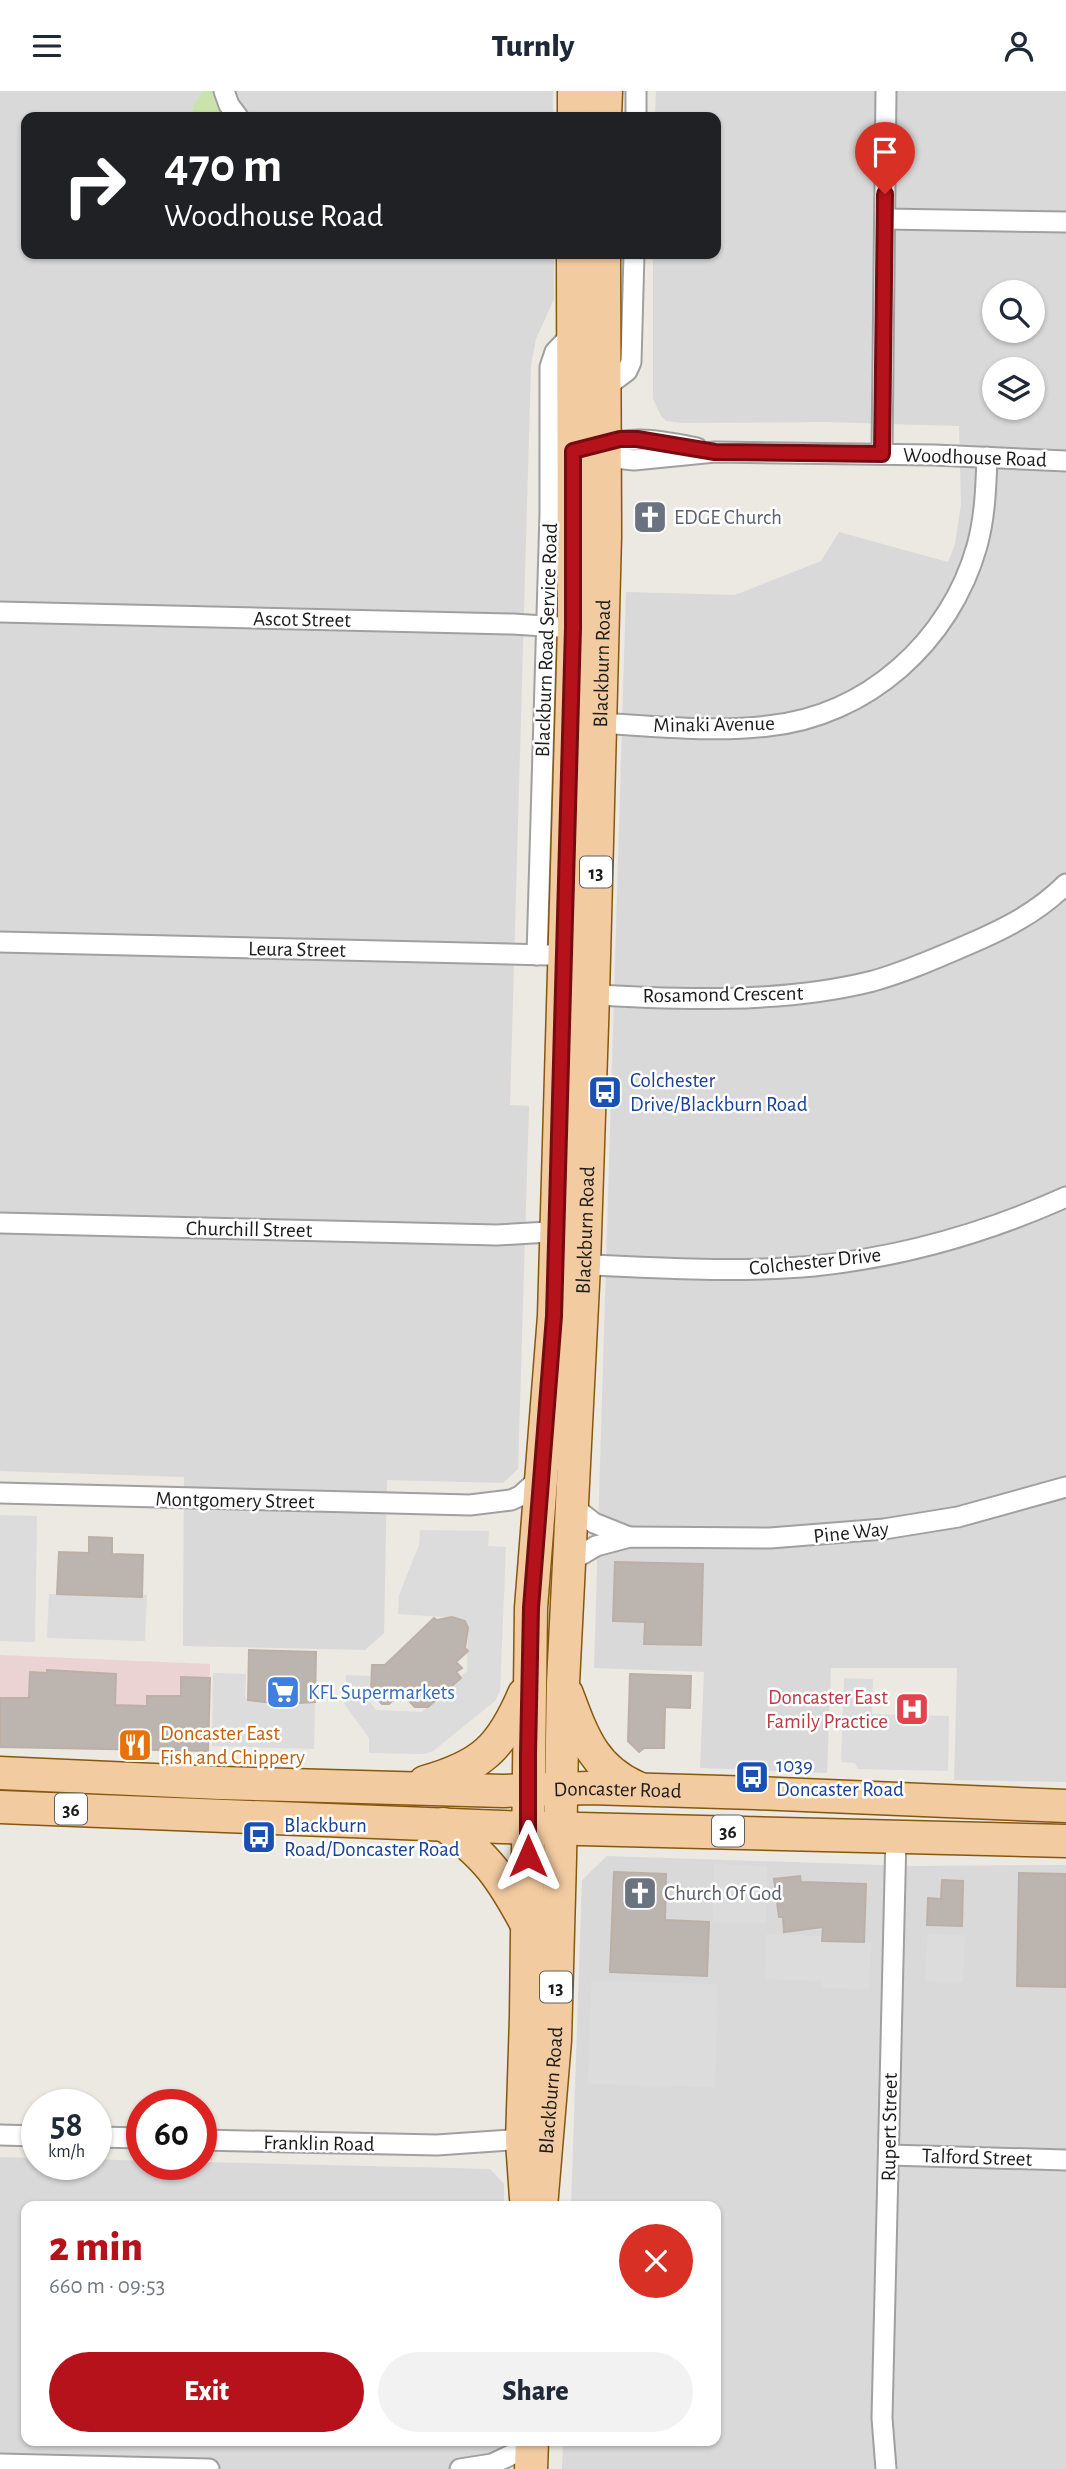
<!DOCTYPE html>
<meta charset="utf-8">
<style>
:root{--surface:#fff;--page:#f2f2f3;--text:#1f2937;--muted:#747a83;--accent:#b5121b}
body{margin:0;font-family:"Alegreya Sans",sans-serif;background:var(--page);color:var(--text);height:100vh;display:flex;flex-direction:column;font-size:26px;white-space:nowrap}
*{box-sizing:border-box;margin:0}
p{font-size:23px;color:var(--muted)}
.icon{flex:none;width:38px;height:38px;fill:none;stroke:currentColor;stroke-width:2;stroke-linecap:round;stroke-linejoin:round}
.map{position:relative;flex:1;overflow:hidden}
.panel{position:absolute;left:21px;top:2110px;width:700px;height:245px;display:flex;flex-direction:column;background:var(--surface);border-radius:14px;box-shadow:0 2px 5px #0004}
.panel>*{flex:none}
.top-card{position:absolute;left:21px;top:21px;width:700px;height:147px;border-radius:14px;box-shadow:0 2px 5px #0004;background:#202124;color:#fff;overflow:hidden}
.tools{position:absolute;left:982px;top:189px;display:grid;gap:14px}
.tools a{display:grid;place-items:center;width:63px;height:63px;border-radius:50%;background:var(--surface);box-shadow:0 2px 5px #0004;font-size:35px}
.speed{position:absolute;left:21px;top:1998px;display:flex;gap:14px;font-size:35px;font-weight:700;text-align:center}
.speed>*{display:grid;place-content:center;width:91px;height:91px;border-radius:50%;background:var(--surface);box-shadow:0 2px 5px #0004;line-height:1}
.speed small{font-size:18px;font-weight:400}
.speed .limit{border:10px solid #d22;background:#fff;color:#111}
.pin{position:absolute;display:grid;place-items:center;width:60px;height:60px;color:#fff;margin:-72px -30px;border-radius:50% 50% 50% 0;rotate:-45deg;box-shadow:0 0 7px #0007}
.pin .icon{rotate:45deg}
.me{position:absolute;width:77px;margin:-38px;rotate:0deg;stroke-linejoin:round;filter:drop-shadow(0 0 5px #0008)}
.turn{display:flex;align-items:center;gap:24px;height:147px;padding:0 28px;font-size:32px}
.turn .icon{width:91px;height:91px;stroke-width:2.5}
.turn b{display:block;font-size:49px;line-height:60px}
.round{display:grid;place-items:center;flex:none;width:74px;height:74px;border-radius:37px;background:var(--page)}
.summary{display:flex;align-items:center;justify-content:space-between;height:119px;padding:0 28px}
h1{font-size:42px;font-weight:800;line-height:52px;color:var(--accent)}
.action{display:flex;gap:14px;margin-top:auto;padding:14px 28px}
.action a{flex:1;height:80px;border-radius:42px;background:var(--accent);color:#fff;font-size:28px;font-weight:800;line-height:80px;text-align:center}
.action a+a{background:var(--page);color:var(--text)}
header{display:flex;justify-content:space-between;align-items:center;height:91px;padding:0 28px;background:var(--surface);font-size:32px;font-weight:800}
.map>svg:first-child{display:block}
.residential{fill:#dad9d9;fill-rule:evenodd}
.commercial{fill:#ecd3d3}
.grass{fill:#cae2ac}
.parking{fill:#dcdcdc}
.building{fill:#bcb4af;stroke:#bcafa6;stroke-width:2}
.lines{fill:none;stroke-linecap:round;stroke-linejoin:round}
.minor-casing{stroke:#a0a0a0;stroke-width:23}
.primary-casing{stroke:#86580d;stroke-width:35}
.minor{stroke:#fff;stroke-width:19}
.primary{stroke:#f3cba1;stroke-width:32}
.route-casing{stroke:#760c12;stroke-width:18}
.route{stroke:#b5121b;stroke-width:12}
.labels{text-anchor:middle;stroke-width:5;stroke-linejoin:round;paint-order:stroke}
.shield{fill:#fff;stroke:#606060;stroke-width:2}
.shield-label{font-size:19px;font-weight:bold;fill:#1c1c1c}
.street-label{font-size:21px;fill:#1c1c1c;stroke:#fff}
.worship-label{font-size:21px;fill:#5b616d;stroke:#fff;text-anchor:start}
.transit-label{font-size:21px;fill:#164399;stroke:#fff;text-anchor:start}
.shop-label{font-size:21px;fill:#366cbe;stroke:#fff;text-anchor:start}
.health-label{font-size:21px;fill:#be3a42;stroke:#fff;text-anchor:end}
.food-label{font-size:21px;fill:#c56008;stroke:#fff;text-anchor:start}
</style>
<header><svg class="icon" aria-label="menu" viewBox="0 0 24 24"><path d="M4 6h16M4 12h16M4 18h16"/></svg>Turnly<svg class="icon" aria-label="person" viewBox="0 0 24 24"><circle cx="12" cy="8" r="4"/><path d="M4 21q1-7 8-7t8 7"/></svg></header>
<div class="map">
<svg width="1066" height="2378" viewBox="0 0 1066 2378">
<rect width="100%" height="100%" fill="#ece8e2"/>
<g class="residential">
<path d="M0,0H553V26H26V163H554V208L536,248L531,274L510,1014L529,1015L518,1378L503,1392L387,1389L384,1542L365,1559L183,1555L184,1386L0,1380Z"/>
<path d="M656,0H1066V1691L954,1689L957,1577H831L827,1682L700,1677L704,1581L594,1577L626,501L735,504L821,470L839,441L948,471L955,453L961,413L959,335L825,331L683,332L666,330L661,325L653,308V163H716V26H655ZM994,201H1032V240H994ZM994,278H1032V317H994Z"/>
<path d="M607,1765L913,1775L1066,1774V2378H562L563,2350H716V2116H571L582,1789Z"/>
<path d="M0,2066L37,2067V2074H96V2068L142,2070V2074H201V2071L490,2078L504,2093V2116H26V2350H502L501,2378H0Z"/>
</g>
<path class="commercial" d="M0,1564L210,1573L208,1660L0,1656Z"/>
<path class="grass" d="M203,0H211L222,26H192L193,15Z"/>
<g class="parking">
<path d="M0,1424L37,1425L35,1551L0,1550Z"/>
<path d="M420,1439L489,1440L488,1455L506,1456L500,1600L495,1610L433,1660L424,1663L369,1662V1647L345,1614L346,1584L370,1585L369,1610L376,1619L422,1621L467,1580L468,1537L464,1530L458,1527L398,1523L399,1504L419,1454Z"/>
<path d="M49,1503L147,1504L145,1550L47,1547Z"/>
<path d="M213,1582L246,1583L245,1607L248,1609L315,1611L314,1658L212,1655Z"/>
<path d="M844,1587L873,1588L872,1623L949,1625L948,1680L858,1678L855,1672L841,1671Z"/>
<path d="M714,1773L767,1775L766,1832L713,1831Z"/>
<path d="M766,1843L822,1845L823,1850L871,1851L869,1898L821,1897V1890L765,1888Z"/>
<path d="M927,1843L965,1844L963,1891L925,1890Z"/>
<path d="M591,1890L718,1893L715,1996L588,1993Z"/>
</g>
<g class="building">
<path d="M89,1446L112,1447V1463L143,1464L142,1506L57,1503L59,1461L89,1462Z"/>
<path d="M615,1471L703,1473L701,1554L644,1553L645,1531L613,1530Z"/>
<path d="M452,1526L465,1530L468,1537L465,1557L468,1560L456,1571L462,1577L456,1581L461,1587L428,1616H415L401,1602L389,1613H382L371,1601L372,1574H385L434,1527L437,1529Z"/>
<path d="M249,1559L316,1561L315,1611L282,1613L248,1609Z"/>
<path d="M47,1579L116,1583L115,1614L147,1615V1605H181V1586L210,1587L208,1660L0,1656V1607H29L30,1581L47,1582Z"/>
<path d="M630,1583L691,1585L690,1617L665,1616L664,1657H644L639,1661L628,1650Z"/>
<path d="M614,1781L666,1783L665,1829L709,1831L707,1885L610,1881Z"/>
<path d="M1019,1782L1066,1783V1896L1017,1895Z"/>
<path d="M800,1785L801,1791L866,1793L864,1851L822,1850L823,1836L784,1841L783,1826H779L774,1788Z"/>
<path d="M942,1789L963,1790L962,1835L927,1834L928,1807L941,1808Z"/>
</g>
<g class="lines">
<g class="minor-casing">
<g id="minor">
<path d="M224,0L229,14L238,26"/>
<path d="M636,26V0"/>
<path d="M885,128L1066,131"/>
<path d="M603,298L627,280L631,271L634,163"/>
<path d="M596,355C635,345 658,349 697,357"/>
<path d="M882,363L886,0"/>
<path d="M595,365L634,369L715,361L934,364L1066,370"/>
<path d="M0,521L513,533L559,536"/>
<path d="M592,632C650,634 710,642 768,635C867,625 950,551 977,455C985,426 986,396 987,366"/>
<path d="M0,851L548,864"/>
<path d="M537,864L550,422V276L555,261L573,242"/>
<path d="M582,903C675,909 782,913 873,890C905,881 937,867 967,854C1004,838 1037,822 1066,793"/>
<path d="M0,1132L497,1144L566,1140"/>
<path d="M573,1173C653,1177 735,1182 814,1175C901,1166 986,1142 1066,1106"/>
<path d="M0,1402L470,1414L511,1409L520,1405L539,1388"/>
<path d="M571,1414L594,1432L629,1446"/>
<path d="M569,1471L596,1455L630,1446L770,1447L884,1438L958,1426L1066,1396"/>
<path d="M0,2044L37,2045"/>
<path d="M96,2046L142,2047"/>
<path d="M201,2049L437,2054L511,2049L532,2052"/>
<path d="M889,2064L1066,2069"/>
<path d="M0,2373L209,2378"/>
<path d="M460,2378L492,2373L532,2354"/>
<path d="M886,2378L882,2327L896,1745"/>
</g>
</g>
<g class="primary-casing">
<g id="primary">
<path d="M574,26V0"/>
<path d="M605,26L606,0"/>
<path d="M567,1603C583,1646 594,1678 638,1697"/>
<path id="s1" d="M0,1682L220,1692L503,1700L589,1697L755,1702L1066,1715"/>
<path d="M425,1691C482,1675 501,1657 524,1603"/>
<path d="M0,1716L502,1736L1066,1750"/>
<path d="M443,1733C487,1766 500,1784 526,1832"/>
<path d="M526,2107L522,2050L526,1926L531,1517L554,1225L574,537L573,163"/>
<path id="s2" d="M541,2116L555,1949L560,1767L563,1592L584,1174L593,904L605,445L604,163"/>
<path d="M531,2378L532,2350"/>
</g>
</g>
<use href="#minor" class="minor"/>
<use href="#primary" class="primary"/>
</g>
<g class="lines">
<g class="route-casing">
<path id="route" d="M528,1765V1663L531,1517L554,1225L573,537V360L620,348H637L715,361L882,363L885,103"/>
</g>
<use href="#route" class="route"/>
</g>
<defs>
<g id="church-square" transform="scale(1.75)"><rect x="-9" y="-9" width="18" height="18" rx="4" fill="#6b7280" stroke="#fff"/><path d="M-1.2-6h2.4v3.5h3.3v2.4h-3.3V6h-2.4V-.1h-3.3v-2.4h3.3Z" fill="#fff"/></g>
<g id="bus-square" transform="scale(1.75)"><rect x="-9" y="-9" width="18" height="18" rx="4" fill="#1a4fb4" stroke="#fff"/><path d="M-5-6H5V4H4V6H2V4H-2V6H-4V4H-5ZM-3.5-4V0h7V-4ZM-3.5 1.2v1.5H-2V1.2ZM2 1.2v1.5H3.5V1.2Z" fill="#fff"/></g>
<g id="supermarket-square" transform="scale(1.75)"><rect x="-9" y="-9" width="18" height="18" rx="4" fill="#3f7fe0" stroke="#fff"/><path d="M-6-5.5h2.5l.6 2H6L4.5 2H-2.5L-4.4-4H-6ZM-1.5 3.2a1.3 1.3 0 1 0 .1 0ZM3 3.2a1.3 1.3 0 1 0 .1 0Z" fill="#fff"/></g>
<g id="hospital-square" transform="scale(1.75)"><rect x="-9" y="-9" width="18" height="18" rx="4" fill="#e0444e" stroke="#fff"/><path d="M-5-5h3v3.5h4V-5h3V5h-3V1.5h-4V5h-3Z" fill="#fff"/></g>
<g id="restaurant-square" transform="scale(1.75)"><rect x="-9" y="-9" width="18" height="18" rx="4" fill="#e8710a" stroke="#fff"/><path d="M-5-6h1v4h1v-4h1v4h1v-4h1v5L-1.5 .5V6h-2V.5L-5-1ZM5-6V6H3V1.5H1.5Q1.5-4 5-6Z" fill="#fff"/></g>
</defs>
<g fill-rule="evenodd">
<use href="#church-square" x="650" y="426"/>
<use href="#bus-square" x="605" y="1001"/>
<use href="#supermarket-square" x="283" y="1601"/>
<use href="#hospital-square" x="912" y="1618"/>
<use href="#restaurant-square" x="135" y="1654"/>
<use href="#bus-square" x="752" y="1686"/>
<use href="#bus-square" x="259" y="1746"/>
<use href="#church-square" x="640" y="1802"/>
</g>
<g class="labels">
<g class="shield">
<rect x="580" y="765.5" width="32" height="31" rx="5"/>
<rect x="55" y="1702.5" width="32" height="31" rx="5"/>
<rect x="712" y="1724.5" width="32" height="31" rx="5"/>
<rect x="540" y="1880.5" width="32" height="31" rx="5"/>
</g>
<g class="shield-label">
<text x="596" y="788">13</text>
<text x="71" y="1725">36</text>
<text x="728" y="1747">36</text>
<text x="556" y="1903">13</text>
</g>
<g class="street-label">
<text transform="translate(975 366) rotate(2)" y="7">Woodhouse Road</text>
<text transform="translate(302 528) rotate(1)" y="7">Ascot Street</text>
<text transform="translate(546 549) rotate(-88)" y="7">Blackburn Road Service Road</text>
<text dy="7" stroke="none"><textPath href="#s2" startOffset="1545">Blackburn Road</textPath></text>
<text transform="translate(714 633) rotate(-1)" y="7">Minaki Avenue</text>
<text transform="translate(297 858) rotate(1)" y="7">Leura Street</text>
<text transform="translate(723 903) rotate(-1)" y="7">Rosamond Crescent</text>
<text transform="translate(249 1138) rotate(1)" y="7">Churchill Street</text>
<text dy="7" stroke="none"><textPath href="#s2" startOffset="978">Blackburn Road</textPath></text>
<text transform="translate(815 1170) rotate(-6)" y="7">Colchester Drive</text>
<text transform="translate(235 1409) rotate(1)" y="7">Montgomery Street</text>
<text transform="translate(851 1441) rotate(-6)" y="7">Pine Way</text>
<text dy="7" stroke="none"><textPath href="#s1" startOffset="618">Doncaster Road</textPath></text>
<text dy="7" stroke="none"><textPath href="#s2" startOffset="117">Blackburn Road</textPath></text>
<text transform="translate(889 2036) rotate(-89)" y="7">Rupert Street</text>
<text transform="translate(319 2052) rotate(1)" y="7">Franklin Road</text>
<text transform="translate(977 2066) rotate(2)" y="7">Talford Street</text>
</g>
<g class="worship-label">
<text x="674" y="433">EDGE Church</text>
<text x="664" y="1809">Church Of God</text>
</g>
<g class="transit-label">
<text x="630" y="996">Colchester<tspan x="630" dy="24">Drive/Blackburn Road</tspan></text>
<text x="776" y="1681">1039<tspan x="776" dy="24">Doncaster Road</tspan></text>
<text x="284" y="1741">Blackburn<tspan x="284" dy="24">Road/Doncaster Road</tspan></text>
</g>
<g class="shop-label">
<text x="308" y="1608">KFL Supermarkets</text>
</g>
<g class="health-label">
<text x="888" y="1613">Doncaster East<tspan x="888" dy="24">Family Practice</tspan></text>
</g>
<g class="food-label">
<text x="160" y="1649">Doncaster East<tspan x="160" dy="24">Fish and Chippery</tspan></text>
</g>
</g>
</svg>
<div class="tools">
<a><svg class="icon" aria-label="search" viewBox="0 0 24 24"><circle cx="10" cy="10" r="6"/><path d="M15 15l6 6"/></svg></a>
<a><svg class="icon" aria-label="layers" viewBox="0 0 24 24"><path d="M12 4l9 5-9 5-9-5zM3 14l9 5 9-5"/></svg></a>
</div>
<div class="speed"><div>58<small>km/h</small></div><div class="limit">60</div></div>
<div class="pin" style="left:885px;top:103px;background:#d93025"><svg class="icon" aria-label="arrive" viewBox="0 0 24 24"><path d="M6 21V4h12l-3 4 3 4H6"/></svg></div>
<svg class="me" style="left:528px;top:1765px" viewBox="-20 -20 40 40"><path d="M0-17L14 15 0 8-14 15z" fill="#b5121b" stroke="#fff" stroke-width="4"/></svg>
<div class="top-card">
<div class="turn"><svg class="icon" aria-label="right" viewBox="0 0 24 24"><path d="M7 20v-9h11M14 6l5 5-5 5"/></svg><div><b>470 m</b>Woodhouse Road</div></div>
</div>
<section class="panel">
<div class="summary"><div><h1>2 min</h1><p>660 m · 09:53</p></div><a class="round" style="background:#d93025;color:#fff"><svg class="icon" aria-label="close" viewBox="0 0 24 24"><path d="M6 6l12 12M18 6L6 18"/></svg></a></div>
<div class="action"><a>Exit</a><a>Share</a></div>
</section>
</div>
